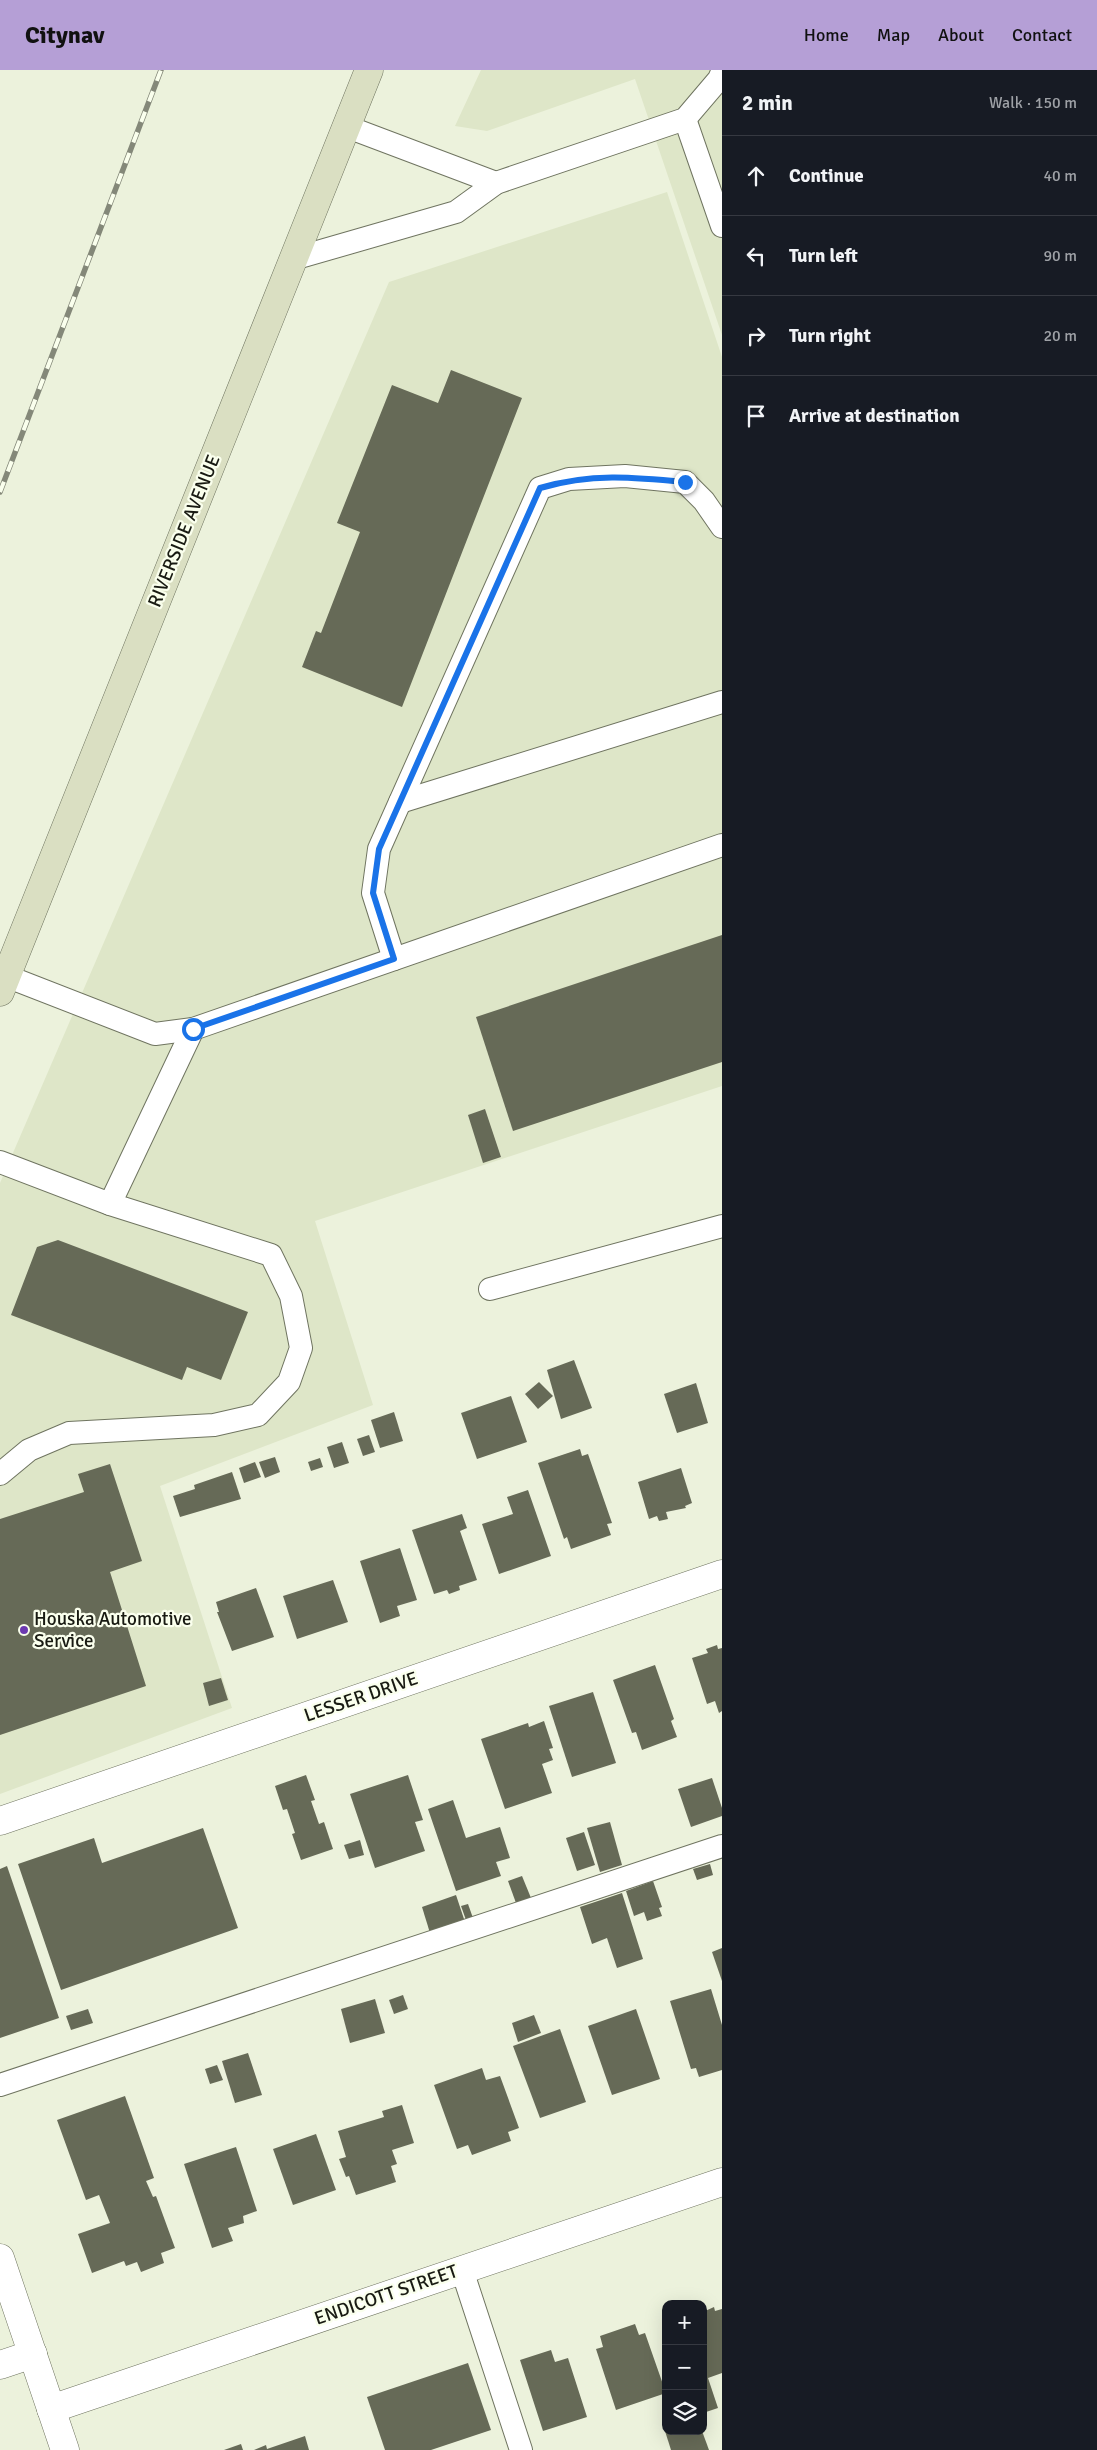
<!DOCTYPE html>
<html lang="en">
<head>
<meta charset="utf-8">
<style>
  body { margin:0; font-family:Signika,sans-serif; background:#20242c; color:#f1f3f6 }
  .controls { position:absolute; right:15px; bottom:15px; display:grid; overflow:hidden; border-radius:10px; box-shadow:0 5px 20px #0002 }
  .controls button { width:45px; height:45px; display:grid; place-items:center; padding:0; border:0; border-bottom:1px solid #363941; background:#171b24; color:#f1f3f6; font:25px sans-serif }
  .stop { position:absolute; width:15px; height:15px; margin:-11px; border:4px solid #1a73e8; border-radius:50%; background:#fff }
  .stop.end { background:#1a73e8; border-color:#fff; box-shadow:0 1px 5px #0008 }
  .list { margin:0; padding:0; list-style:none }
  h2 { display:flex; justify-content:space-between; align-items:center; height:65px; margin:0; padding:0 20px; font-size:21px }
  h2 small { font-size:16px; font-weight:400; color:#9ea1a6 }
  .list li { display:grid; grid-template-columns:32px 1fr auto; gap:15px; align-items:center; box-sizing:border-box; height:80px; padding:0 20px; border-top:1px solid #363941 }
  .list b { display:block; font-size:19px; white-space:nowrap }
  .list em { font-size:16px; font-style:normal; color:#9ea1a6 }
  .icon { flex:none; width:28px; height:28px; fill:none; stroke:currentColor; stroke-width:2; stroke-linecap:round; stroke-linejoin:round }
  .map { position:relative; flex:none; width:722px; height:2380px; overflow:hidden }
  header { display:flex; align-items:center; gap:30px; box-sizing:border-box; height:70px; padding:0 25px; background:#b59fd6; color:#111 }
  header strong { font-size:24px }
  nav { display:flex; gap:28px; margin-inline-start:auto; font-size:18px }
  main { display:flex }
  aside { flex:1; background:#171b24 }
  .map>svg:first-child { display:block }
</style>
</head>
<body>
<header>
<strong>Citynav</strong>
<nav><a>Home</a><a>Map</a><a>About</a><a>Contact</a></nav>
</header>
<main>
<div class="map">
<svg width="722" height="2380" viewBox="0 0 722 2380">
  <rect width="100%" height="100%" fill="#ecf2dc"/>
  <g fill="#dee6c8">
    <polygon points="481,0 722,0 722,265 635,9 487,61 455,56"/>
    <polygon points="667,122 722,287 722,1016 315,1151 373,1335 160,1416 232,1638 0,1724 0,1113 389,212"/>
  </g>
  <g fill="#666a57">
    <polygon points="451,300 522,328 402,637 302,597 316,561 321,563 360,462 337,453 392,315 438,333"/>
    <polygon points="722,865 722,992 513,1061 476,947"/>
    <polygon points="485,1039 501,1087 483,1093 468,1045"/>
    <polygon points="58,1170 248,1242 221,1310 187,1297 182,1310 11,1245 37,1177"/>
    <polygon points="574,1290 592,1338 561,1349 547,1300"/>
    <polygon points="539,1312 553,1326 538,1339 525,1324"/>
    <polygon points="696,1313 708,1353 677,1363 664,1324"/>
    <polygon points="511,1326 527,1372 477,1389 461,1343"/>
    <polygon points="394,1342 403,1371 380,1378 371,1350"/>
    <polygon points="369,1365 375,1382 363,1386 357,1369"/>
    <polygon points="342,1372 349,1393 334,1398 327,1377"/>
    <polygon points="580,1379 582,1386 588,1384 612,1453 607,1454 611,1465 571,1479 567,1467 564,1469 538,1393"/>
    <polygon points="275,1387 280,1402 265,1408 259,1392"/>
    <polygon points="320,1388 323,1397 311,1401 308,1392"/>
    <polygon points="255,1392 261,1407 244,1413 239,1398"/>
    <polygon points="110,1394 142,1491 110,1502 146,1616 0,1665 0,1449 84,1422 78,1404"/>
    <polygon points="681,1398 692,1433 685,1436 686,1438 666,1442 668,1449 659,1451 657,1446 649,1449 638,1412"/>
    <polygon points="232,1402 241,1429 180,1447 173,1426 195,1419 194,1415"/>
    <polygon points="528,1420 551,1486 499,1504 482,1454 513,1444 507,1427"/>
    <polygon points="462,1444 467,1458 460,1461 477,1510 459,1516 460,1520 449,1524 447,1520 434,1524 412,1460"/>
    <polygon points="400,1478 417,1530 397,1536 400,1546 380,1553 360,1491"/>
    <polygon points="333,1510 348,1552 297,1569 283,1526"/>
    <polygon points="256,1518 274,1567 232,1581 217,1542 219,1542 216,1532"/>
    <polygon points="717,1575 718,1579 722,1578 722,1641 719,1643 715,1631 707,1634 692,1588 708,1583 706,1579"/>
    <polygon points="655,1595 674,1649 671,1651 677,1667 642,1680 636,1662 632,1663 613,1610"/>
    <polygon points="221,1608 228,1630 209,1636 203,1613"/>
    <polygon points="593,1622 616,1693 572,1707 549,1636"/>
    <polygon points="544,1651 553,1678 549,1679 553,1690 542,1694 552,1723 505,1739 481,1669 528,1653 529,1657"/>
    <polygon points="306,1705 315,1730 311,1731 319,1754 324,1752 333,1779 301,1790 292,1764 295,1763 287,1739 283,1740 275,1716"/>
    <polygon points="408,1705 423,1750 415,1752 425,1781 375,1798 350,1724"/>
    <polygon points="712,1708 722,1738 722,1746 691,1757 678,1719"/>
    <polygon points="453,1730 466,1768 500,1757 510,1788 496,1792 501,1806 456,1821 428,1739"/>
    <polygon points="610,1752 622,1795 600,1802 587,1758"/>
    <polygon points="203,1758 238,1858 61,1920 18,1794 94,1768 102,1793"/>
    <polygon points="584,1762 595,1795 577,1801 566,1768"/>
    <polygon points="360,1770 364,1785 349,1789 344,1775"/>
    <polygon points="710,1794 713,1805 697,1810 693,1799"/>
    <polygon points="7,1796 59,1948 0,1968 0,1799"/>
    <polygon points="522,1806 531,1828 516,1833 508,1811"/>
    <polygon points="653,1811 662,1837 659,1838 662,1846 647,1851 644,1842 634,1846 626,1821"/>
    <polygon points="622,1823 643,1889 617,1898 607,1868 592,1874 580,1837"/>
    <polygon points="456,1825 465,1852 430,1863 422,1837"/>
    <polygon points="468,1834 473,1848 466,1850 461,1836"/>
    <polygon points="722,1878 722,1911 712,1882"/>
    <polygon points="711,1919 722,1955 722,2000 699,2007 696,1998 691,1999 670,1931"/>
    <polygon points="403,1925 408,1939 394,1944 389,1930"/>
    <polygon points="375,1929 385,1963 350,1973 341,1939"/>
    <polygon points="88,1939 93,1953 71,1960 66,1946"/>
    <polygon points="636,1939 660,2009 612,2025 588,1956"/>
    <polygon points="534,1945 541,1963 518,1972 512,1953"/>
    <polygon points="560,1959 586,2032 540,2048 513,1976"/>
    <polygon points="248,1983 262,2025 235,2033 222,1991"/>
    <polygon points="217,1995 223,2010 210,2014 205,1999"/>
    <polygon points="482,1998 486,2010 500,2006 519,2058 508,2062 511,2071 472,2085 468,2075 457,2079 434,2015"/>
    <polygon points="125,2026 154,2108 146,2111 153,2127 156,2126 175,2178 161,2183 164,2193 141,2202 137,2192 126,2196 124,2191 92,2203 78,2164 110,2153 99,2125 86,2130 57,2050"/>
    <polygon points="402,2035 414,2073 392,2080 397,2094 391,2096 396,2112 356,2125 349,2106 346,2107 339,2089 346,2087 338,2061 384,2047 382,2041"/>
    <polygon points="316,2064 336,2120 293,2135 273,2079"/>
    <polygon points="236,2077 257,2141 243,2146 244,2153 228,2158 233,2171 212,2178 184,2094"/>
    <polygon points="714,2237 715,2241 722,2239 722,2303 708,2308 718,2338 703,2343 703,2242"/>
    <polygon points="635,2254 639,2265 645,2263 666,2323 616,2340 596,2279 603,2277 600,2266"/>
    <polygon points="551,2280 555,2292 568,2288 587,2347 543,2361 520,2290"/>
    <polygon points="468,2293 491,2360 431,2380 385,2380 367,2327"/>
    <polygon points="665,2361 702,2361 709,2380 671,2380"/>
    <polygon points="305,2366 309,2380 254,2380 266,2375 267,2379"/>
    <polygon points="241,2374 243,2380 224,2380"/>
  </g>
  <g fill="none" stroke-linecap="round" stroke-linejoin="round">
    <g stroke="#6f7460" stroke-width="24">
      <g id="service">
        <polyline points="685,49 722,156"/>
        <polyline points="345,56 496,113"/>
        <polyline points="293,189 456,142 496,113 685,49 719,9 722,2"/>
        <polyline points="400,732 722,632"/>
        <polyline points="394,889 373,823 379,779 540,418 569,409 625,406 685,412 704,431 722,457"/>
        <polyline points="6,906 155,964 193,959 722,775"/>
        <polyline points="0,1092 110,1134 193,959"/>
        <polyline points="490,1219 722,1156"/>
        <polyline points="0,1404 29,1380 69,1363 214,1355 258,1345 289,1312 301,1278 291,1226 271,1185 110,1134"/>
        <polyline points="0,2015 722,1776"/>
        <polyline points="462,2200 521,2380"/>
      </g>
    </g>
    <g stroke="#6f7460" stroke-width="29">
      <g id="minor">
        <polyline points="0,1751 722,1504"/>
        <polyline points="0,2188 65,2380"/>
        <polyline points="0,2295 33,2284"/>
        <polyline points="51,2339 722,2112"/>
      </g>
    </g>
    <g stroke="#6f7460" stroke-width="29">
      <polyline id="secondary" points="0,922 369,0"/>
    </g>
    <use href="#service" stroke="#fff" stroke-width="22"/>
    <use href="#minor" stroke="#fff" stroke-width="28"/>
    <use href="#secondary" stroke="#dadfc2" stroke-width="28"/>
    <g stroke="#848879" stroke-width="5.5">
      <polyline id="rail" points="0,422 161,0"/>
    </g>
    <use href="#rail" stroke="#faffed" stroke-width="4" stroke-dasharray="11" stroke-linecap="butt"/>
  </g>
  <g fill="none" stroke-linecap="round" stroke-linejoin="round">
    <path stroke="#1a73e8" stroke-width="6" d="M193 959 394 889 373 823 379 779 540 418C591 403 633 407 685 412"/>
  </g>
  <circle fill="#6c39b0" stroke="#faffed" stroke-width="2" cx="24" cy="1560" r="5"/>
  <g text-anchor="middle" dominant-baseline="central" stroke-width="4.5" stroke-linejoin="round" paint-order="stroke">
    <g font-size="19" fill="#181a12" stroke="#faffed">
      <text transform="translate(184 461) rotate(-68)">RIVERSIDE AVENUE</text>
      <text transform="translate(361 1627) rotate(-19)">LESSER DRIVE</text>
      <text transform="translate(386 2225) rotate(-19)">ENDICOTT STREET</text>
    </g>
    <g font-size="19" fill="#181a12" stroke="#faffed" text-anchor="start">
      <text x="34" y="1549">Houska Automotive<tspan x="34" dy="22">Service</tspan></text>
    </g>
  </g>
</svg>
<div class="controls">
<button>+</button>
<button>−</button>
<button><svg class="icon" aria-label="layers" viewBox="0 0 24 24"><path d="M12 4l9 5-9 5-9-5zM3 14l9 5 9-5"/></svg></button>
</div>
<div class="stop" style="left:193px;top:959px"></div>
<div class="stop end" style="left:685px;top:412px"></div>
</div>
<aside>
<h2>2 min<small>Walk · 150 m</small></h2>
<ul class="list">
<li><svg class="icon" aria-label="ahead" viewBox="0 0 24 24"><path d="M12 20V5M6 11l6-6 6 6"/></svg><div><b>Continue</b></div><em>40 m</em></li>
<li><svg class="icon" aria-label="left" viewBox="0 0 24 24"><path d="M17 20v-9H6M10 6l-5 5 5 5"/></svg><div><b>Turn left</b></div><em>90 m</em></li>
<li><svg class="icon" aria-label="right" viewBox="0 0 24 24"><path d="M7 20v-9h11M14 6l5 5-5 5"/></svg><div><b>Turn right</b></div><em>20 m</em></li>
<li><svg class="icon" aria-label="arrive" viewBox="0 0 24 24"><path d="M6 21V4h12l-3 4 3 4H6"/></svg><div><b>Arrive at destination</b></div></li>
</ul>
</aside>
</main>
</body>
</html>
